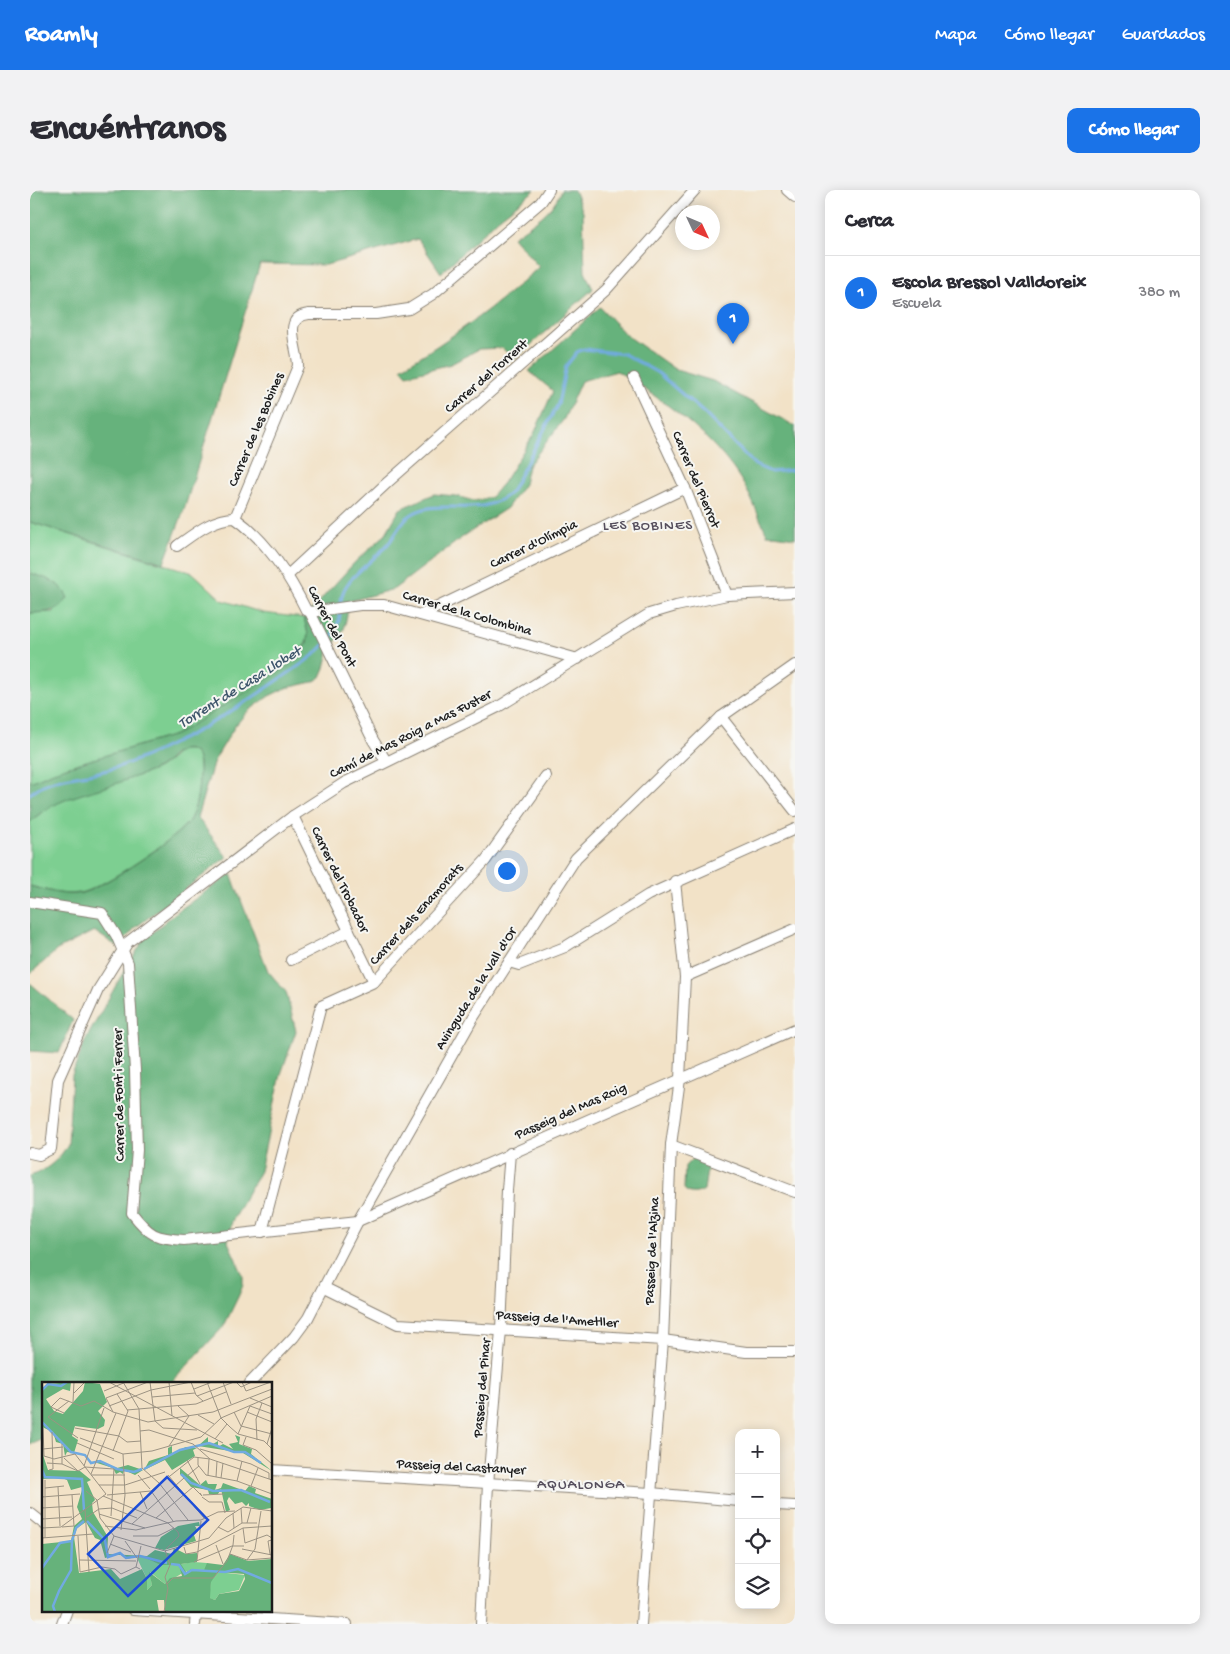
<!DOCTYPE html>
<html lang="es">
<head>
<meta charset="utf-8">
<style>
  body { margin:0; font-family:"Gochi Hand",sans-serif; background:#f2f2f3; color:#2b2b33 }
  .controls { position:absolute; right:15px; bottom:15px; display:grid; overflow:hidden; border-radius:10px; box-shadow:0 2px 12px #0003 }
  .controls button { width:45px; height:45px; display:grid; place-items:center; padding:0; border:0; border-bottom:1px solid #e1e1e2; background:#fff; color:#2b2b33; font:25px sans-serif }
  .compass { position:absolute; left:645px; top:15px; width:45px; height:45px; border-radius:50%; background:#fff; box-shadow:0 2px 12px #0003; rotate:134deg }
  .you { position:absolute; left:476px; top:680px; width:18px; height:18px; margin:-12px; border:4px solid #fff; border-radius:50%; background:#1a73e8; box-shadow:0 0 0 8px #1a73e833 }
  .badge { display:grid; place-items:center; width:32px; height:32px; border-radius:50%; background:#1a73e8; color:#fff; font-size:16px; font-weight:700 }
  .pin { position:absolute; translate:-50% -41px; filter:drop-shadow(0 1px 2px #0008) }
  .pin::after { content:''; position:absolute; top:26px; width:18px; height:15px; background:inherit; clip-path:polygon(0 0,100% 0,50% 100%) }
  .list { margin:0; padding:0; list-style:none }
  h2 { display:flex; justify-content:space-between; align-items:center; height:65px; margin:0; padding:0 20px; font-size:21px }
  h2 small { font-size:16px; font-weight:400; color:#7c7c81 }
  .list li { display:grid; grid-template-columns:32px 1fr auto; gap:15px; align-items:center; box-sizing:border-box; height:75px; padding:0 20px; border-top:1px solid #e1e1e2 }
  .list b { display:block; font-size:19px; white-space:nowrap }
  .list p { margin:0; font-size:16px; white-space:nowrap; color:#7c7c81 }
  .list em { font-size:16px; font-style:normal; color:#7c7c81 }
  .icon { flex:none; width:28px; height:28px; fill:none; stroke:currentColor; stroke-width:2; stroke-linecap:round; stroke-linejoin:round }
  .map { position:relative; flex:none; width:765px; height:1434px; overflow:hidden; border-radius:10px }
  header { display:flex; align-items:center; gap:30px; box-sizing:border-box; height:70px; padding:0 25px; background:#1a73e8; color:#fff }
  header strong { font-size:24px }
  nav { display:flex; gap:28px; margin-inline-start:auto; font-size:18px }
  .intro { display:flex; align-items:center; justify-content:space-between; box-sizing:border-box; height:120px; padding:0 30px }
  h1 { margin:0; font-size:35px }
  .button { padding:12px 22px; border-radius:10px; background:#1a73e8; color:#fff; font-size:18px; font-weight:700 }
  main { display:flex; gap:30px; padding:0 30px }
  aside { flex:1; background:#fff; border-radius:10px; box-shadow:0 2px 12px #0003 }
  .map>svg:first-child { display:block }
</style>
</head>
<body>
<header>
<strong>Roamly</strong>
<nav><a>Mapa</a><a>Cómo llegar</a><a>Guardados</a></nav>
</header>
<div class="intro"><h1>Encuéntranos</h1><a class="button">Cómo llegar</a></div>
<main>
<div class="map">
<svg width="765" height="1434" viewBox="0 0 765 1434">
  <rect width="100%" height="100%" fill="#f6f6f2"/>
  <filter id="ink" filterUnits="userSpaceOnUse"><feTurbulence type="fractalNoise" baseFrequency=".02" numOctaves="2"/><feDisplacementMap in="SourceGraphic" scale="10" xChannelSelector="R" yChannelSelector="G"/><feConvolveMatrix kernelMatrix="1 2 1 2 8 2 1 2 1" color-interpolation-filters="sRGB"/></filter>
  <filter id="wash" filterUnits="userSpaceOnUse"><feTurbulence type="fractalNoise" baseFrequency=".0096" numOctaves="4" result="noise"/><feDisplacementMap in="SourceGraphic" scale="20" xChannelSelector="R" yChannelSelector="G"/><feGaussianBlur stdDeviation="1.12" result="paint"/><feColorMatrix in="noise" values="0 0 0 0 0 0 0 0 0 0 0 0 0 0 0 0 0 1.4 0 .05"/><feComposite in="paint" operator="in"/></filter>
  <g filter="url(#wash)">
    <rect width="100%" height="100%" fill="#f2e2c7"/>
    <g fill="#7dcf91" stroke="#4c7656">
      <polygon points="0,332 163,383 192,410 233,423 274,428 278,444 276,453 257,477 145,545 33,578 0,592 0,423 24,422 27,394 0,383"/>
      <path d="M151 560H160L167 565C172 585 169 611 160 629 151 646 68 701 49 703 33 706 16 700 0 696V632C34 600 85 596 127 579 135 575 143 566 151 560Z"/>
    </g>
    <g fill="#66b27b" stroke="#41674c">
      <polygon points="0,0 505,0 468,29 411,83 388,49 296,75 230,74 154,320 134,373 0,332"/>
      <path d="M531 0H544L553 22 555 82 563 99 485 169 472 158 449 159 421 174 377 185 371 178C423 148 464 117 509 77L483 47C502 33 523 23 531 0Z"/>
      <path d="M570 117 595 144 646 180 683 191 765 236V348L737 344C729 328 723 310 714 295 685 246 634 211 587 181L551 191 534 229 498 276 494 294 477 318 434 346 364 399 320 411 314 439 299 461 295 478 291 487 283 492 256 498 239 506 217 522 205 536 184 571 167 627 197 667 105 738 88 757 64 741 27 760 0 784V696C16 700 36 707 52 703 72 698 148 648 159 631 167 619 169 598 169 583 170 575 169 563 160 560 147 556 138 573 128 578 119 583 107 586 96 590 63 603 27 606 0 632V592L33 578 145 545 257 477 277 453 278 444 274 428 325 372 355 345 370 319 404 304 426 306 444 311 461 307 473 293 504 244 523 201 499 181Z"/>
      <path d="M0 383C16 388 31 392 38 408 27 423 17 422 0 423Z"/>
      <path d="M201 684 238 781 256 802 266 841 251 884 230 981 202 1031 198 1052 213 1085V1095L209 1105 194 1136 141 1193H14V1249L0 1255V986C15 982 31 968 38 954L42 885 56 849 90 788 113 751 145 723Z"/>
      <polygon points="0,793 43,830 29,863 0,861"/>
      <path d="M664 967 678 974 674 1000C668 1004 659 1005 654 999L655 976Z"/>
    </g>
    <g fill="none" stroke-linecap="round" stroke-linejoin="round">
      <path stroke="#71aae1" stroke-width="3" d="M0 604C20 585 53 587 78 580 98 574 120 565 138 556 185 534 233 501 276 471 289 462 305 446 309 430 311 421 309 410 314 400 321 384 346 369 358 354 365 346 369 334 378 327 407 304 449 332 481 302L528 214 536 176 547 162 554 159 594 164 628 183 674 223 725 275 741 282 765 280"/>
    </g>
  </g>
  <g filter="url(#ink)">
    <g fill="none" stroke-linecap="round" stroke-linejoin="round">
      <g stroke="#877f72" stroke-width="12">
        <g id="minor">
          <polyline points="757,0 765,7"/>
          <polyline points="604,188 655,298 697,405"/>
          <path d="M205 328 268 176C268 157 251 127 279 124H346L379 119 403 104 511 12 519 0"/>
          <path d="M205 328C236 350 259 385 276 420L280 422 343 550 356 571"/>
          <path d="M147 356C164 344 183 328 205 328"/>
          <polyline points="258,385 358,292 576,100 665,0"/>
          <polyline points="280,422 330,415 354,415 548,469"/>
          <polyline points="391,425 655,298"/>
          <polyline points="691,527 765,621"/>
          <polyline points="263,626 344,792"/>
          <path d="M0 712 72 723 86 745 98 773 105 880 107 960 102 1023C120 1046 125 1048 154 1050L328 1031 765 839"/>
          <polyline points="261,770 319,741"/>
          <polyline points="479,772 489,775 535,757 618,705 765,639"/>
          <polyline points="655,787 765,739"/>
          <polyline points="641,955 765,1002"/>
          <polyline points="0,963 9,965 21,959 28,890 68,800 98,752 263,626 314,593 468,517 619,424 646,416 697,405 765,402"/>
          <polyline points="232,1042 291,816 344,792 456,670 516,586"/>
          <polyline points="295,1098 368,1134 633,1150 716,1162 765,1162"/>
          <polyline points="220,1193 264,1147 278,1128 328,1031 443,828 546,668 691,527 765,475"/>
          <polyline points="241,1280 621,1303 709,1311"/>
          <polyline points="746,1315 765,1316"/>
          <polyline points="0,1323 14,1334"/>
          <polyline points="103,1420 317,1434"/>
          <polyline points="32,1434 37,1420"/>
          <polyline points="165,1434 166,1424"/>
          <polyline points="451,1434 458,1294 471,1140 477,1000 480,963"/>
          <polyline points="611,1434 633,1150 641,955 650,889 655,787 645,691"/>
        </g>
      </g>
      <use href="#minor" stroke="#fff" stroke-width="10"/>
    </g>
  </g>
  <g text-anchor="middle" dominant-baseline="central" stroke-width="4" stroke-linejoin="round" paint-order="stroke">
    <g font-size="14" fill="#1c1c1c" stroke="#f6f6f2">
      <text transform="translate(457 187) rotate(-41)">Carrer del Torrent</text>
      <text transform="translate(227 240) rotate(-67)">Carrer de les Bobines</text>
      <text transform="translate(665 290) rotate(67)">Carrer del Pierrot</text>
      <text transform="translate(504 355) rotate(-26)">Carrer d'Olímpia</text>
      <text transform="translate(437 424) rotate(16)">Carrer de la Colombina</text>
      <text transform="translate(301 437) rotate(62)">Carrer del Pont</text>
      <text transform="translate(381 545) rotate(-27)">Camí de Mas Roig a Mas Fuster</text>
      <text transform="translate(309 690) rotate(64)">Carrer del Trobador</text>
      <text transform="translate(387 725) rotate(-48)">Carrer dels Enamorats</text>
      <text transform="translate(447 799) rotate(-58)">Avinguda de la Vall d'Or</text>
      <text transform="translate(90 905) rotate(-91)">Carrer de Font i Ferrer</text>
      <text transform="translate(541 922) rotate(-24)">Passeig del Mas Roig</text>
      <text transform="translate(623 1061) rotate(-87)">Passeig de l'Alzina</text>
      <text transform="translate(527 1130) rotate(4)">Passeig de l'Ametller</text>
      <text transform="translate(453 1198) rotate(-85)">Passeig del Pinar</text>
      <text transform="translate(431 1278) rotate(3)">Passeig del Castanyer</text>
    </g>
    <g font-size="15" letter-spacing="1" fill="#564f5d" stroke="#f6f6f2">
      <text x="618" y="336">LES BOBINES</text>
      <text x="551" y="1295">AQUALONGA</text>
    </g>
    <g font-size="15" font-style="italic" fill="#3e556b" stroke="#f6f6f2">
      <text transform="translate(210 498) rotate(-32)">Torrent de Casa Llobet</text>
    </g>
  </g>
  <g transform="translate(12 1192)">
    <rect width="230" height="230" fill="#f2e2c7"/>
    <path d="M99 174 121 183H137L140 187 139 182 152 180 165 181V185L162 188 153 187 142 190 123 202 108 190 110 203 105 208V197L95 176ZM176 190 203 193 197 208 177 212 173 218 167 216 169 199Z" fill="#7dcf91"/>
    <path d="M29 0 28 9 21 7 4 17 12 29 21 32 41 9 43 0 58 2 65 20 56 29 63 38 62 44 56 47 33 44 30 54 36 58 32 71 25 70 23 74 21 62 14 60 11 50 0 45V7L6 2ZM193 53 198 55 197 62 210 67 209 72 230 89 201 71 156 64 166 55V60L171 62 176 59V65L181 62 191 67 187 62 196 60ZM130 64V71L144 65 155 66 151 68 153 74 130 88 123 78 102 88 107 79 126 73V66ZM0 70 6 88 38 89 49 98 45 100 53 118 50 121 51 130 66 155 65 172 105 174 113 168 130 172 132 166 144 172 155 171V180L139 182 144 190 150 187 162 188 165 181 181 183 188 172 206 179 230 177V230H123L122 218H115L117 230H0V162L29 159 32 144 40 137 35 125 40 108V105L29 108 25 98 20 96 0 97ZM44 140 53 156 58 158 63 176 78 172 84 177 99 174 119 183H137L140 194 128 196 123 202 107 190 110 203 105 208V197L100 187 78 197 69 187 37 191 32 155 35 146ZM176 190 202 192 203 197 197 209 177 212 173 218 168 216 169 200ZM55 78 75 86 86 83 101 88 93 93 82 88 81 92 78 90 74 92 71 86 55 81ZM138 86 158 103 164 98 166 102H175L173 108 179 106 181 101 203 109 207 104 214 107 213 111 230 117 229 126 218 128 207 124V121L204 124 200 120 193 122 187 115 185 119 188 128 184 130 179 107 176 112H167L166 108 149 105 138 92ZM157 140 158 144H153L156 149 152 153 154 159 122 168 113 166 119 155 136 144Z" fill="#66b27b" fill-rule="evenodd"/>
    <path fill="none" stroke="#71aae1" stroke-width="2.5" d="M0 8 6 2 19 4 25 0M0 40 29 70 43 73 49 81 58 79 75 87 92 90 100 87M102 87 138 68 167 61 192 70H203L219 81M0 88 3 95 40 97 42 128M139 92 149 101 171 109 199 108 228 120M45 139 63 158 66 175 78 171 84 176 98 174 125 181M129 182 137 183 143 192 150 188 183 190 196 187 230 201M0 186 18 161 30 159 34 146 42 139M13 230 11 224 17 209 29 188 30 158"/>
    <path fill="none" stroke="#9c9383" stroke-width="1" d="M67 0 181 61M81 0 97 27 100 86 117 101 146 138M108 0 113 39 121 46 155 48M127 0 130 34M149 0 154 13 161 19M165 0 179 36 188 45 196 52 222 59 230 67M181 0 189 22M194 0 199 5 210 0M200 0 204 9 229 0 230 4M152 7 170 0M62 9 84 0M32 11 43 0M155 14 192 0M110 15 153 11M208 16 230 25M31 20 32 0M67 24 109 8 149 0M208 24 230 32M85 28 154 22 184 10M71 30 64 16 106 0M192 30 199 44 230 52M205 30 230 40M22 31 9 25 18 16 39 24 52 19 71 30 106 40 171 30 230 7M156 33 172 42M6 35 36 56M6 35 27 19M1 46 2 74 12 77 33 72M33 46 77 54 85 60 99 59M98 49 107 48 151 62 168 77M196 52 208 24M204 55 201 63 214 68 230 82M38 56 81 72 110 69 159 55 179 36 230 14M173 57 185 42M215 58 214 37 220 21M35 61 72 77M225 62 230 46M127 64 147 34 136 24M1 67 21 65M158 67 209 82 227 91V97M71 69 86 29 75 12M33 72 64 112M156 75V83L164 93 195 99 230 112M22 76 36 89M145 78 158 102M5 81 20 82 36 89 43 85M20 82V62M42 84 62 26M43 85 72 87 69 134M7 88 11 87 10 50M49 92 74 31M49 93H83M96 93 108 107M126 93 162 136M166 93 167 77M145 94 157 84M174 95 175 79M179 96 181 81M3 98V156M195 99 200 79M57 103H83L123 90M209 104 216 86M16 105 18 144M3 106 22 104M44 109 55 118 58 136 72 154 123 169 167 156 184 136 201 125 230 129M109 109 131 139M98 110 105 127M65 113 109 109 152 75 168 77 230 98M161 113 182 112M61 114 126 141 136 150 137 154 124 167M0 115 38 112M160 115 167 120H180L183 131M0 126 31 124M199 126 200 141M43 127 47 190M191 131 192 146M57 132 103 146M45 135 57 127 70 126 95 136M114 136 151 105 160 114 158 111M0 137 30 135M205 141 209 126M90 142 142 96M63 144 94 148 134 139 159 138 176 130 193 129M20 145 32 144 30 113M176 145 186 150 200 141H215M0 146 19 145 64 112M201 146 203 161M79 148 83 113 81 72M36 154 38 190 60 185 73 187 79 192 94 185 98 187M91 154H116L132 146M0 156 51 152M83 159 95 176M203 161 225 153 230 156M68 162 89 170M174 163 181 182M142 165 144 172 155 170 201 146 230 144M200 167 230 173M65 171 72 154M188 172 205 178M228 172 226 159 230 158M37 178 94 179M205 178 213 167 219 129M205 178 230 176M155 179 159 139M152 180 190 164H202M94 185 99 164M125 202 131 196H171L185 179 191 163 192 153M122 230 126 206 123 195 128 183 123 168"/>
    <path fill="#1d4ed8" fill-opacity="0.15" stroke="#1d4ed8" stroke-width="2.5" d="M125 95 166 138 86 214 46 172Z"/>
    <rect width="230" height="230" fill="none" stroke="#1c1c1c" stroke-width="2.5"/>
  </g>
</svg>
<div class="controls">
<button>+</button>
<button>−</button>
<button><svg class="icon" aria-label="locate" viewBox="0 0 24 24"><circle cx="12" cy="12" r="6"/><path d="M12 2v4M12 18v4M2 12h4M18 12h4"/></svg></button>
<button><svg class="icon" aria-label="layers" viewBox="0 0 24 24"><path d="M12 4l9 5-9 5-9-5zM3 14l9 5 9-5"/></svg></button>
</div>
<svg class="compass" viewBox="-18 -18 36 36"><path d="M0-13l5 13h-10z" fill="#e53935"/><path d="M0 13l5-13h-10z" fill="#7c7c81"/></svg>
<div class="you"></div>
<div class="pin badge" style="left:703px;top:154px">1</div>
</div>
<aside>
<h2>Cerca<small></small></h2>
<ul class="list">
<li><span class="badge">1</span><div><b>Escola Bressol Valldoreix</b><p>Escuela</p></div><em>380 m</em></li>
</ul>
</aside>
</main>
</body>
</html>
